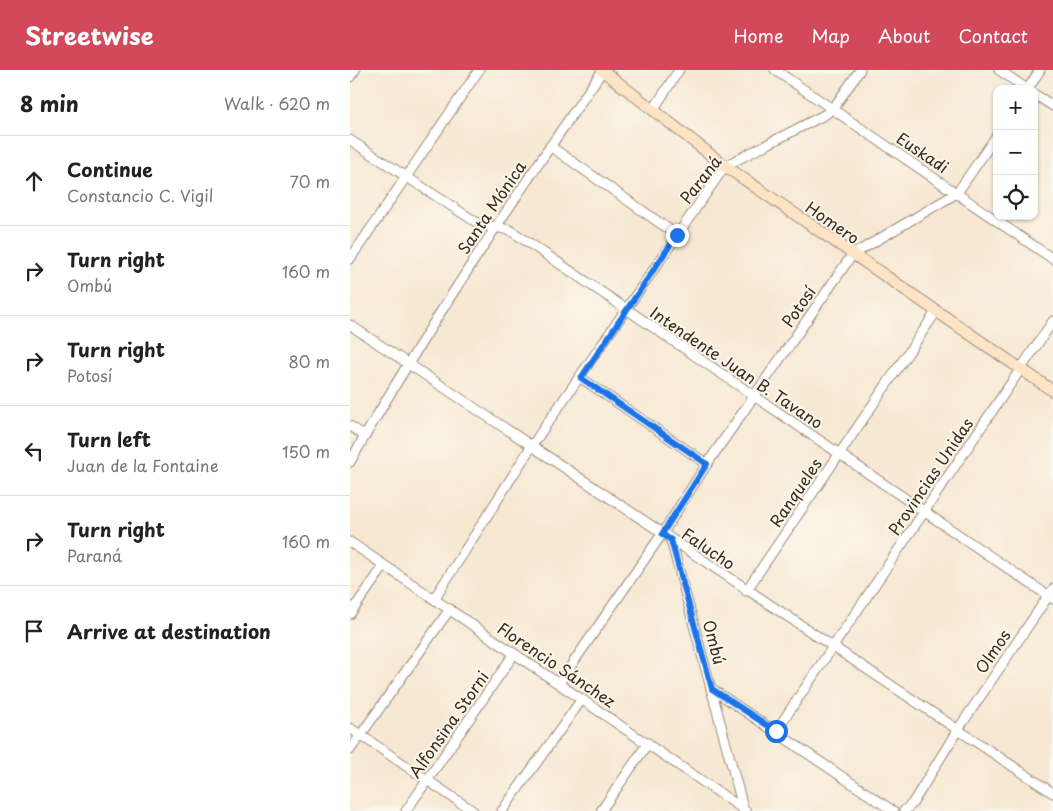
<!DOCTYPE html>
<html lang="en">
<head>
<meta charset="utf-8">
<style>
  body { margin:0; font-family:"Playpen Sans",sans-serif; background:#f2f2f2; color:#222 }
  .controls { position:absolute; right:15px; top:15px; display:grid; overflow:hidden; border-radius:10px; box-shadow:0 1px 4px #0004 }
  .controls button { width:45px; height:45px; display:grid; place-items:center; padding:0; border:0; border-bottom:1px solid #e0e0e0; background:#fff; color:#222; font:25px sans-serif }
  .stop { position:absolute; width:15px; height:15px; margin:-11px; border:4px solid #1a73e8; border-radius:50%; background:#fff }
  .stop.end { background:#1a73e8; border-color:#fff; box-shadow:0 1px 5px #0008 }
  .list { margin:0; padding:0; list-style:none }
  h2 { display:flex; justify-content:space-between; align-items:center; height:65px; margin:0; padding:0 20px; font-size:21px }
  h2 small { font-size:16px; font-weight:400; color:#767676 }
  .list li { display:grid; grid-template-columns:32px 1fr auto; gap:15px; align-items:center; box-sizing:border-box; height:90px; padding:0 20px; border-top:1px solid #e0e0e0 }
  .list b { display:block; font-size:19px; white-space:nowrap }
  .list p { margin:0; font-size:16px; white-space:nowrap; color:#767676 }
  .list em { font-size:16px; font-style:normal; color:#767676 }
  .icon { flex:none; width:28px; height:28px; fill:none; stroke:currentColor; stroke-width:2; stroke-linecap:round; stroke-linejoin:round }
  .map { position:relative; flex:none; width:703px; height:741px; overflow:hidden }
  header { display:flex; align-items:center; gap:30px; box-sizing:border-box; height:70px; padding:0 25px; background:#d1495b; color:#fff }
  header strong { font-size:24px }
  nav { display:flex; gap:28px; margin-inline-start:auto; font-size:18px }
  main { display:flex }
  aside { flex:1; background:#fff }
  .map>svg:first-child { display:block }
</style>
</head>
<body>
<header>
<strong>Streetwise</strong>
<nav><a>Home</a><a>Map</a><a>About</a><a>Contact</a></nav>
</header>
<main>
<aside>
<h2>8 min<small>Walk · 620 m</small></h2>
<ul class="list">
<li><svg class="icon" aria-label="ahead" viewBox="0 0 24 24"><path d="M12 20V5M6 11l6-6 6 6"/></svg><div><b>Continue</b><p>Constancio C. Vigil</p></div><em>70 m</em></li>
<li><svg class="icon" aria-label="right" viewBox="0 0 24 24"><path d="M7 20v-9h11M14 6l5 5-5 5"/></svg><div><b>Turn right</b><p>Ombú</p></div><em>160 m</em></li>
<li><svg class="icon" aria-label="right" viewBox="0 0 24 24"><path d="M7 20v-9h11M14 6l5 5-5 5"/></svg><div><b>Turn right</b><p>Potosí</p></div><em>80 m</em></li>
<li><svg class="icon" aria-label="left" viewBox="0 0 24 24"><path d="M17 20v-9H6M10 6l-5 5 5 5"/></svg><div><b>Turn left</b><p>Juan de la Fontaine</p></div><em>150 m</em></li>
<li><svg class="icon" aria-label="right" viewBox="0 0 24 24"><path d="M7 20v-9h11M14 6l5 5-5 5"/></svg><div><b>Turn right</b><p>Paraná</p></div><em>160 m</em></li>
<li><svg class="icon" aria-label="arrive" viewBox="0 0 24 24"><path d="M6 21V4h12l-3 4 3 4H6"/></svg><div><b>Arrive at destination</b></div></li>
</ul>
</aside>
<div class="map">
<svg width="703" height="741" viewBox="0 0 703 741">
  <rect width="100%" height="100%" fill="#fbf7ec"/>
  <filter id="ink" filterUnits="userSpaceOnUse"><feTurbulence type="fractalNoise" baseFrequency=".02" numOctaves="2"/><feDisplacementMap in="SourceGraphic" scale="10" xChannelSelector="R" yChannelSelector="G"/><feConvolveMatrix kernelMatrix="1 2 1 2 8 2 1 2 1" color-interpolation-filters="sRGB"/></filter>
  <filter id="wash" filterUnits="userSpaceOnUse"><feTurbulence type="fractalNoise" baseFrequency=".0096" numOctaves="4" result="noise"/><feDisplacementMap in="SourceGraphic" scale="20" xChannelSelector="R" yChannelSelector="G"/><feGaussianBlur stdDeviation="1.12" result="paint"/><feColorMatrix in="noise" values="0 0 0 0 0 0 0 0 0 0 0 0 0 0 0 0 0 1.4 0 .05"/><feComposite in="paint" operator="in"/></filter>
  <g filter="url(#wash)">
    <rect width="100%" height="100%" fill="#f7e8d3"/>
  </g>
  <g filter="url(#ink)">
    <g fill="none" stroke-linecap="round" stroke-linejoin="round">
      <g stroke="#998978" stroke-width="11">
        <g id="minor">
          <polyline points="425,0 703,189"/>
          <polyline points="649,0 677,19"/>
          <polyline points="0,7 5,0"/>
          <polyline points="678,19 690,0"/>
          <polyline points="684,24 703,36"/>
          <polyline points="303,40 329,0"/>
          <polyline points="0,70 129,154 160,160 703,529"/>
          <polyline points="200,76 327,165"/>
          <polyline points="0,189 129,0"/>
          <polyline points="0,255 703,723"/>
          <polyline points="231,308 357,394"/>
          <polyline points="0,356 15,366"/>
          <path d="M0 392C77 257 164 128 253 0"/>
          <polyline points="321,470 394,741"/>
          <polyline points="0,472 396,741"/>
          <polyline points="396,521 586,242"/>
          <polyline points="84,529 181,377 375,96 476,44 487,33 510,0"/>
          <polyline points="0,544 34,496"/>
          <polyline points="209,613 312,464 357,394 502,185 607,123 647,65"/>
          <polyline points="362,619 543,741"/>
          <polyline points="0,658 123,741"/>
          <polyline points="426,661 703,251"/>
          <polyline points="0,680 100,539"/>
          <polyline points="56,741 164,584"/>
          <polyline points="152,741 232,629"/>
          <polyline points="251,741 298,673"/>
          <polyline points="554,741 562,734 607,661 703,519"/>
        </g>
      </g>
      <g stroke="#998978" stroke-width="13">
        <polyline id="secondary" points="252,0 375,96 703,321"/>
      </g>
      <use href="#minor" stroke="#fff" stroke-width="9"/>
      <use href="#secondary" stroke="#fee4c6" stroke-width="11"/>
    </g>
  </g>
  <g fill="none" stroke-linecap="round" stroke-linejoin="round" filter="url(#ink)">
    <polyline stroke="#1a73e8" stroke-width="6" points="327,165 231,308 357,394 312,464 321,470 362,619 426,661"/>
  </g>
  <g text-anchor="middle" dominant-baseline="central" stroke-width="4" stroke-linejoin="round" paint-order="stroke">
    <g font-size="16" fill="#3b2a1e" stroke="#fbf7ec">
      <text transform="translate(573 82) rotate(34)">Euskadi</text>
      <text transform="translate(350 109) rotate(-52)">Paraná</text>
      <text transform="translate(141 137) rotate(-56)">Santa Mónica</text>
      <text transform="translate(483 152) rotate(35)">Homero</text>
      <text transform="translate(448 236) rotate(-55)">Potosí</text>
      <text transform="translate(387 297) rotate(34)">Intendente Juan B. Tavano</text>
      <text transform="translate(580 406) rotate(-56)">Provincias Unidas</text>
      <text transform="translate(445 422) rotate(-56)">Ranqueles</text>
      <text transform="translate(359 478) rotate(34)">Falucho</text>
      <text transform="translate(365 572) rotate(75)">Ombú</text>
      <text transform="translate(642 581) rotate(-56)">Olmos</text>
      <text transform="translate(207 594) rotate(34)">Florencio Sánchez</text>
      <text transform="translate(98 654) rotate(-55)">Alfonsina Storni</text>
    </g>
  </g>
</svg>
<div class="controls">
<button>+</button>
<button>−</button>
<button><svg class="icon" aria-label="locate" viewBox="0 0 24 24"><circle cx="12" cy="12" r="6"/><path d="M12 2v4M12 18v4M2 12h4M18 12h4"/></svg></button>
</div>
<div class="stop" style="left:426px;top:661px"></div>
<div class="stop end" style="left:327px;top:165px"></div>
</div>
</main>
</body>
</html>
